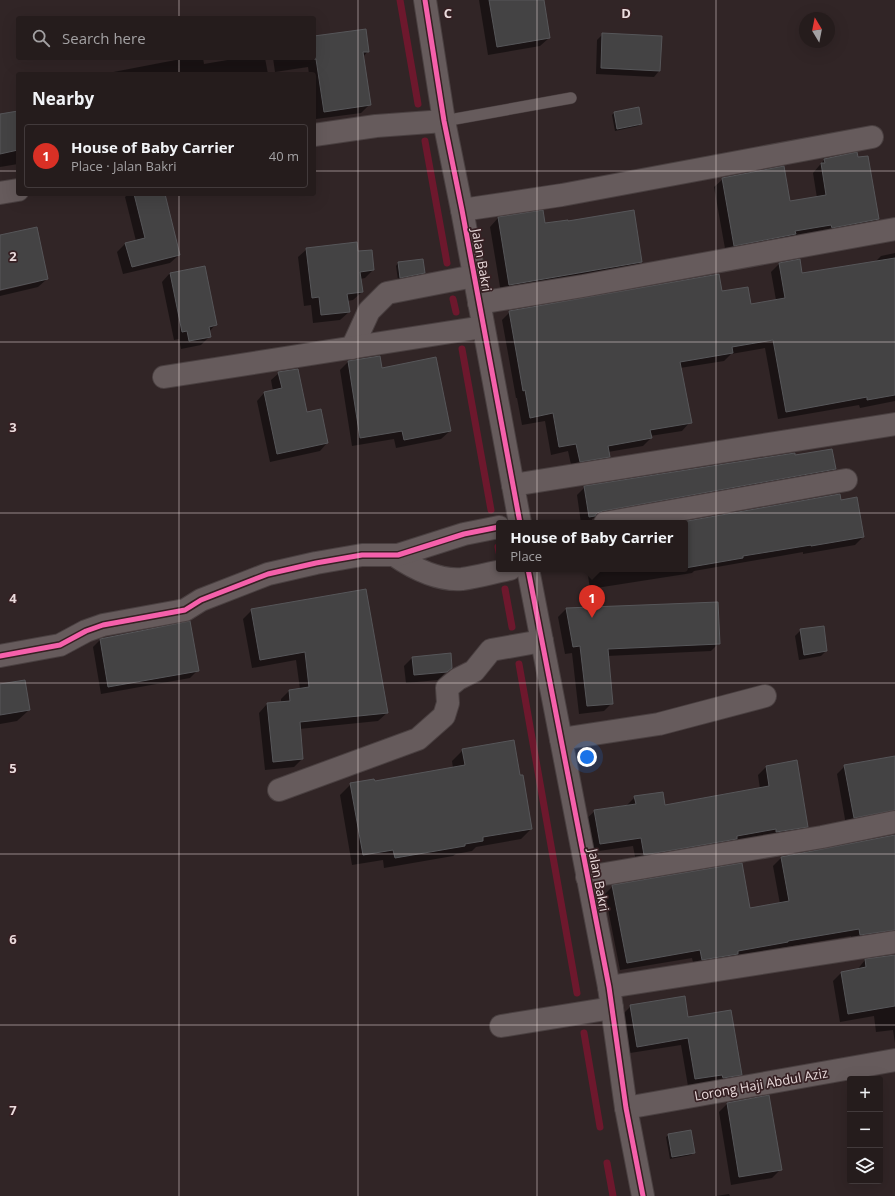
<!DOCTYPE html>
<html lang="en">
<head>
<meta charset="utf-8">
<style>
  body { margin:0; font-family:"Open Sans",sans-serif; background:#2d2525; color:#f1f3f6 }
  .controls { position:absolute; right:12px; bottom:12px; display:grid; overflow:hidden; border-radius:4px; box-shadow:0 4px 16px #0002 }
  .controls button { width:36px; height:36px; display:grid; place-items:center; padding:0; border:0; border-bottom:1px solid #423a3b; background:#251c1c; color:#f1f3f6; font:20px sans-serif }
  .compass { position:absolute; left:799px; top:12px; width:36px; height:36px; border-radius:50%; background:#251c1c; box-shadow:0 4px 16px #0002; rotate:350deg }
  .you { position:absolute; left:587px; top:757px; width:14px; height:14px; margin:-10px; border:3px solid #fff; border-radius:50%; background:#1a73e8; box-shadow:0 0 0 6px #1a73e833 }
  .badge { display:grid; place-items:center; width:26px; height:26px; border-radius:50%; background:#d93025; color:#fff; font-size:13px; font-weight:700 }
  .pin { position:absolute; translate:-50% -33px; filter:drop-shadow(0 1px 2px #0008) }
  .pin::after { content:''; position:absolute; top:21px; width:14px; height:12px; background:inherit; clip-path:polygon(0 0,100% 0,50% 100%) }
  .popup { position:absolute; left:496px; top:520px; width:192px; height:52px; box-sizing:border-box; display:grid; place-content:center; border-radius:4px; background:#251c1c; filter:drop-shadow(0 1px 3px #0005); font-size:13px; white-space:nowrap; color:#a3a1a3 }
  .popup b { font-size:15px; color:#f1f3f6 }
  .popup::after { content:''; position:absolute; left:50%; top:100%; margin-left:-8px; border:8px solid transparent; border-top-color:#251c1c }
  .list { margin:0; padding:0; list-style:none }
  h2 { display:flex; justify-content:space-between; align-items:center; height:52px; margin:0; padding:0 16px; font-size:17px }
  h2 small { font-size:13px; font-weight:400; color:#a3a1a3 }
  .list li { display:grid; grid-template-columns:26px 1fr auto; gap:12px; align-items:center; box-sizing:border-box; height:64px; margin:0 8px 8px; padding:0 8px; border:1px solid #423a3b; border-radius:4px }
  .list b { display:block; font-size:15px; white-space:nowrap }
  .list p { margin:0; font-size:13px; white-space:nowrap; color:#a3a1a3 }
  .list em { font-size:13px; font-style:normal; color:#a3a1a3 }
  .icon { flex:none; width:22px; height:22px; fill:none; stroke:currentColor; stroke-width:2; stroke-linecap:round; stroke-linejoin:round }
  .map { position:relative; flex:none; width:895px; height:1196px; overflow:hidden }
  .search { position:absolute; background:#251c1c; box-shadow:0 4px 16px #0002; left:16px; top:16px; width:300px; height:44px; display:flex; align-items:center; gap:10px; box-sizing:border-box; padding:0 14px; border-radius:4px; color:#a3a1a3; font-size:15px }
  .panel { position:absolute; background:#251c1c; box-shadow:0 4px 16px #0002; left:16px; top:72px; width:300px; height:124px; border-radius:4px }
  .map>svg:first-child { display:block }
</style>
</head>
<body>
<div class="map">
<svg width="895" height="1196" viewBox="0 0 895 1196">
  <rect width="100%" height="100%" fill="#312526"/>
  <g fill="#0007">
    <polygon points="479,0 543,0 549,38 540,46 488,55"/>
    <polygon points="603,34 661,37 659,71 654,77 596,74 597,40"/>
    <polygon points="314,37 368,51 363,57 370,104 361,113 316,119 314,108 314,74 309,74 308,67 275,72 273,58 314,58"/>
    <polygon points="186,58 203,58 204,64 239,58 265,58 268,74 103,74"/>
    <polygon points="638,108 641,124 638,126 615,131 612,115 614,113"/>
    <polygon points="18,112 18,164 0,167 0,115"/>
    <polygon points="824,160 878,219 869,227 726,254 714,187 723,179 789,202 817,198 813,173"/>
    <polygon points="128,194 164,194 179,255 170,263 123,274 117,252 125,244 136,241 125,197"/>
    <polygon points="543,212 545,224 641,262 633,271 501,293 490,227 498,218"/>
    <polygon points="0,236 47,279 38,287 0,296 0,291 38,282 38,280 0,288"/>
    <polygon points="307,249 357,252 373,270 365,278 360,279 362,292 353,300 347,301 349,312 340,320 313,323 311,305 304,306 298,257"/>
    <polygon points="895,253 895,401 860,408 859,405 778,419 765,348 731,354 724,361 680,368 690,422 682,431 650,436 651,438 643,446 608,452 609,456 601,465 572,469 568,451 551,455 545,421 522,425 517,398 516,398 502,320 510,312 721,292 750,305 776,300 771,272 779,264 801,275 875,262 881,256"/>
    <polygon points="398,263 424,272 422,275 398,280 396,266"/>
    <polygon points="170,273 215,325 209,332 209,337 201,345 181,349 179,339 174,340 162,282"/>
    <polygon points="379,357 381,370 450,431 441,439 396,448 394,439 352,446 340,370 348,362"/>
    <polygon points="279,373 327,443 320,451 270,462 257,401 264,393 273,391 271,380"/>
    <polygon points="794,456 835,469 827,477 594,518 592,519 592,523 581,523 577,495 585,487"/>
    <polygon points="840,501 863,537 855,545 803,554 803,552 694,571 692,573 590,589 587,569 685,569 685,523 682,523"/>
    <polygon points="566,609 719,643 711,651 607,656 612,703 604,711 579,714 572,653 565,654 558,617"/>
    <polygon points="252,610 387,713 378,721 299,729 302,759 294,767 265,770 259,713 267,704 281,702 281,699 289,691 300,689 296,660 252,668 243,619"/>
    <polygon points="801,630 826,651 821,656 799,660 795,636"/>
    <polygon points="100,640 198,670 190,678 101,694 93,647"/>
    <polygon points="412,658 451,667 438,680 406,683 404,666"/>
    <polygon points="0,685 29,710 17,721 0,724"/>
    <polygon points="463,750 531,829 521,839 476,847 472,851 456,854 453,856 384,868 383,860 352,865 340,795 351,784 374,782 453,768 452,761"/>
    <polygon points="895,757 895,821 846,825 837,774 845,766"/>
    <polygon points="796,762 807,826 799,834 636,862 633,846 592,852 586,819 595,811 627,805 635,797 664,806 760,789 758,775 766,767"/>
    <polygon points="895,836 895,940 852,942 851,936 781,948 779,950 694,967 692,958 620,970 605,894 613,886 749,909 780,904 773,866 781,858"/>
    <polygon points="895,956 895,1043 893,1030 876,1032 874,1016 840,1022 833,981 841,973 857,970 865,960"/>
    <polygon points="631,1006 688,1018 741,1074 734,1081 688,1086 681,1045 630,1053 624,1013"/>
    <polygon points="727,1104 781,1169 772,1178 731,1185 719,1112"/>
    <polygon points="669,1135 694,1153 691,1155 670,1159 666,1137"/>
    <polygon points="729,1194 730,1196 716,1196"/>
  </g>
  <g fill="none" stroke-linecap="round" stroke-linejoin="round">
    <g stroke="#6d182d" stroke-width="7">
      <polyline points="400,0 418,104"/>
      <polyline points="425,141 447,263"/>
      <polyline points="453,299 456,312"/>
      <polyline points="462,349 491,510"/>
      <polyline points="498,547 499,552"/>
      <polyline points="505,589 512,627"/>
      <polyline points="519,664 577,993"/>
      <polyline points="584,1033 600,1127"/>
      <polyline points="607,1163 613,1196"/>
    </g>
  </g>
  <g fill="#444344" stroke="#565659">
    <polygon points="489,0 544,0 550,38 497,47"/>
    <polygon points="366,29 369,52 363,52 371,105 324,112 316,59 314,59 314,36"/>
    <polygon points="602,33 662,36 660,71 601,68"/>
    <polygon points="639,107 642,124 617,129 614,112"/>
    <polygon points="18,111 18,150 0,154 0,114"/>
    <polygon points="857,152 858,157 868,156 879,219 832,228 831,225 795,231 796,234 734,246 722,178 784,166 790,201 826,195 821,163 825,163 824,159"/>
    <polygon points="134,194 165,194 180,255 132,267 125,243 145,238"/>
    <polygon points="543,210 545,223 568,220 568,221 634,210 642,262 509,285 498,217"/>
    <polygon points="37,227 48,279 0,290 0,235"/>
    <polygon points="357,242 358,251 372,250 374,270 360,272 363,292 347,294 350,312 321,315 319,297 312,298 306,248"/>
    <polygon points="895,258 895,395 867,400 867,397 786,412 773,340 732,347 733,353 680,362 692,423 650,430 652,438 608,446 610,457 580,462 576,444 559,447 553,413 530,418 525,390 523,391 509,311 719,274 722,291 748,287 751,304 785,298 779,263 800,259 802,273"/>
    <polygon points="423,259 425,273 400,278 398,262"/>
    <polygon points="205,266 217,325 209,327 211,337 189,341 187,331 182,332 170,273"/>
    <polygon points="380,356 382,368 436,357 451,431 404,440 402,431 360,438 348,361"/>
    <polygon points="298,369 307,412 321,409 328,443 277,454 264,392 282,388 278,372"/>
    <polygon points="832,449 836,469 603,511 597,513 595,516 589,517 584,486 795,453 795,455"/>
    <polygon points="840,494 841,500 857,497 864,537 811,546 811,545 743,556 743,558 685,568 685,523 676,523"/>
    <polygon points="366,589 388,713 300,722 303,759 273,762 267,703 290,701 289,690 309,687 305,652 260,660 251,609"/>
    <polygon points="718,602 720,644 608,649 613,704 587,706 580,646 573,647 566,608"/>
    <polygon points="190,621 199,671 108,687 100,639"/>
    <polygon points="824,626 827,651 804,655 800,629"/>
    <polygon points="451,653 452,668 447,672 414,675 412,657"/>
    <polygon points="25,680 30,710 0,715 0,684"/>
    <polygon points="514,740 520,775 523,775 532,829 483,837 483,841 465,844 465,846 395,858 393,850 363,855 350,783 374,779 375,781 465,765 462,749"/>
    <polygon points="895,756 895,810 854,818 844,765"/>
    <polygon points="797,760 808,827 776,832 776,829 737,836 737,839 644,855 641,838 600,844 594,810 636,804 634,796 663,792 665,805 769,786 766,766"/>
    <polygon points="895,835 895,930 860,935 859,929 788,941 788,942 738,951 738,954 702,960 700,950 627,963 612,885 742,863 750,908 789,901 781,857"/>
    <polygon points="895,955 895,1006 848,1014 841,972 866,967 865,959"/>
    <polygon points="685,996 688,1017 731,1010 742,1075 723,1078 722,1075 695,1079 688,1038 637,1047 630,1005"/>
    <polygon points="769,1095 782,1170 739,1177 727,1103"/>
    <polygon points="691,1130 695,1153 672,1157 668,1134"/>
  </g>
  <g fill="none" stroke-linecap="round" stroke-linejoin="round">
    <g stroke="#4a4041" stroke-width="12">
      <polyline id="lane" points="444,121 571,98"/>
    </g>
    <g stroke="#4a4041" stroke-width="24">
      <g id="street">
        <polyline points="425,0 444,121 462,210 520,523"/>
        <polyline points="314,135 376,126 444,121"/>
        <polyline points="0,193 18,190"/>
        <polyline points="462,210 562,195 872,137"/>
        <polyline points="479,303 583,286 895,229"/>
        <polyline points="352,348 369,311 387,293 474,276"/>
        <polyline points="164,377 483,327"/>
        <polyline points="513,485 895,424"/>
        <polyline points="605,523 846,480"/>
        <path d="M394 555C413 568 437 581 462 579 478 577 494 572 510 569"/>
        <polyline points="528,569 609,987 626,1108 643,1196"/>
        <polyline points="0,656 60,645 86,631 103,625 185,610 201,600 268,574 316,563 362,555 398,555 464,534 499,527"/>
        <polyline points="561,739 659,724 765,696"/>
        <polyline points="279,790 418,739 444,716 448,703 447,688 458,679 474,671 491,650 542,641"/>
        <polyline points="587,877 822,837 895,822"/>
        <polyline points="609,987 895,942"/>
        <polyline points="501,1026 612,1008"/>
        <polyline points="626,1108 895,1060"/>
      </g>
    </g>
    <use href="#lane" stroke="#665b5c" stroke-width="11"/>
    <use href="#street" stroke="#665b5c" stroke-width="22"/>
    <g stroke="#362023" stroke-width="8">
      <g id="cycleway">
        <polyline points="425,0 444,121 462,210 520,523"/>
        <polyline points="528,569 609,987 626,1108 643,1196"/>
        <polyline points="0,656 60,645 86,631 103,625 185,610 201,600 268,574 316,563 362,555 398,555 464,534 499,527"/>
      </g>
    </g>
    <use href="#cycleway" stroke="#f560ab" stroke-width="5"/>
  </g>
  <path fill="none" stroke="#eadbdc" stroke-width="1" stroke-opacity="0.55" d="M179 0V18M358 0V1196M537 0V1196M716 0V1196M179 58V74M0 171H18M314 171H895M179 194V1196M0 342H895M0 513H895M0 683H895M0 854H895M0 1025H895"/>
  <g text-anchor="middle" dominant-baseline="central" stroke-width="3.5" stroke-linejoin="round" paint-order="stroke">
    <g font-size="13" fill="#eadbdc" stroke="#362023">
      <text transform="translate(482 260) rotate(80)">Jalan Bakri</text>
      <text transform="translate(599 880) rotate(79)">Jalan Bakri</text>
      <text transform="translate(761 1084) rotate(-10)">Lorong Haji Abdul Aziz</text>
    </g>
  </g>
  <g font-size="13" text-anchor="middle" font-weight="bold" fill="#eadbdc" stroke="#362023" stroke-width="3.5" stroke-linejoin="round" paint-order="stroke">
    <text x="448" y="18">C</text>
    <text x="626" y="18">D</text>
    <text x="13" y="261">2</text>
    <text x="13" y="432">3</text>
    <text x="13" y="603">4</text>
    <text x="13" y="773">5</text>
    <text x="13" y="944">6</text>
    <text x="13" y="1115">7</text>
  </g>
</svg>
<div class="controls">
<button>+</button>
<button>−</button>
<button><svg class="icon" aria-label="layers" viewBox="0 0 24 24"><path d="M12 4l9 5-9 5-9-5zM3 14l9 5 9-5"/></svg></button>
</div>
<svg class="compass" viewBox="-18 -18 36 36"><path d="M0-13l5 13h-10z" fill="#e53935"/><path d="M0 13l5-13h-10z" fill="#a3a1a3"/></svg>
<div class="you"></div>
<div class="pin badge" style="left:592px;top:618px">1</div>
<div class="popup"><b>House of Baby Carrier</b>Place</div>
<div class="search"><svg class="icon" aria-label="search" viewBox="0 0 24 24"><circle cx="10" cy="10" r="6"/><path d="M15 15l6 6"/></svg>Search here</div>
<section class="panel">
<h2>Nearby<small></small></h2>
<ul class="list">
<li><span class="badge">1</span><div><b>House of Baby Carrier</b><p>Place · Jalan Bakri</p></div><em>40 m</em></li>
</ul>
</section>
</div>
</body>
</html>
